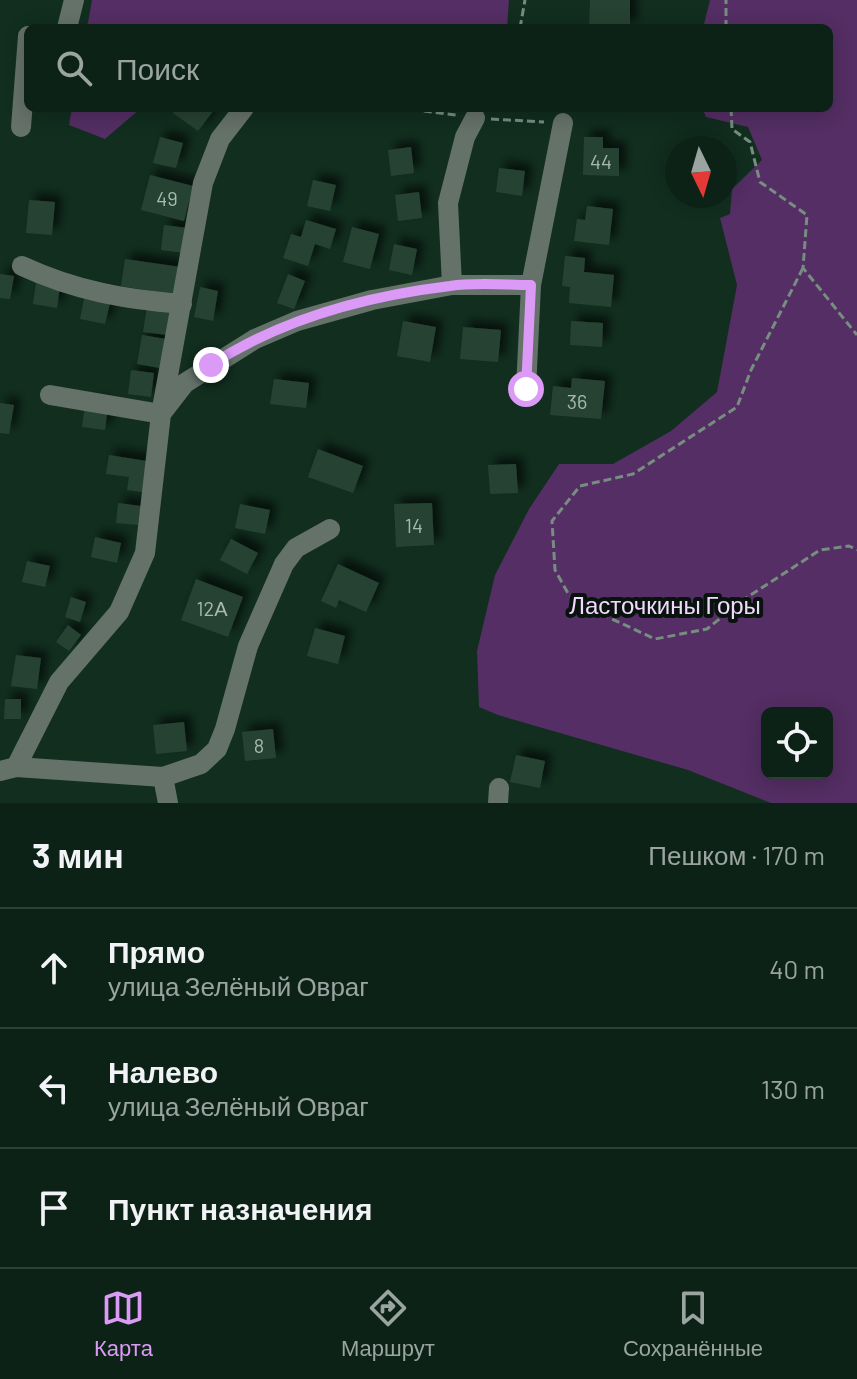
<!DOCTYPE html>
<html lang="ru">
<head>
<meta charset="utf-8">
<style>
  body { margin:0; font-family:Barlow,sans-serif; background:#162a20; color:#f1f3f6 }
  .controls { position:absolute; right:24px; bottom:24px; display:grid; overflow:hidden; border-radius:12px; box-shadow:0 4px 20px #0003 }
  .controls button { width:72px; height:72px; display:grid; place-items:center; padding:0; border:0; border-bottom:2px solid #2d3f36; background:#0d2217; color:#f1f3f6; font:40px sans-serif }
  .compass { position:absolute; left:665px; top:136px; width:72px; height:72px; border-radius:50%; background:#0d2217; box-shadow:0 4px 20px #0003; rotate:175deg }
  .stop { position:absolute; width:24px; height:24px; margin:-18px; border:6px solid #da9af6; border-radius:50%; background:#fff }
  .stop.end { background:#da9af6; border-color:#fff; box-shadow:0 2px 8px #0008 }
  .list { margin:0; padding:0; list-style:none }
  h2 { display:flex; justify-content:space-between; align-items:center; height:104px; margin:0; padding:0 32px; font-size:34px }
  h2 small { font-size:26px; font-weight:400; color:#9aa4a1 }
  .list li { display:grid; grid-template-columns:52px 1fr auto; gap:24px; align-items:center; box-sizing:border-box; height:120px; padding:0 32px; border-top:2px solid #2d3f36 }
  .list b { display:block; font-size:30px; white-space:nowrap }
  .list p { margin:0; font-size:26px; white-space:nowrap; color:#9aa4a1 }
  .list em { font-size:26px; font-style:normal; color:#9aa4a1 }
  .icon { flex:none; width:44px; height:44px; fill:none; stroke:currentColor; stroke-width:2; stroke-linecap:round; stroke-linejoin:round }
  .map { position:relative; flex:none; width:857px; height:803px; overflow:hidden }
  .search { position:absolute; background:#0d2217; box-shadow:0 4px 20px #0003; left:24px; right:24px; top:24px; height:88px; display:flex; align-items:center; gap:20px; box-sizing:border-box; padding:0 28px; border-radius:12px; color:#9aa4a1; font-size:30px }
  .sheet { height:464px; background:#0d2217 }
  nav { display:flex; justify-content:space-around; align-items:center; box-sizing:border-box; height:112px; border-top:2px solid #2d3f36; background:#0d2217; font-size:22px; color:#9aa4a1 }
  nav a { display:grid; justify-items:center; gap:4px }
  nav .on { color:#da9af6 }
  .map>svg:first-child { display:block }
</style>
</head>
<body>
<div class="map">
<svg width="857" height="803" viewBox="0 0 857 803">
  <defs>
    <filter id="shadow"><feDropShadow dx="7" dy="-7" stdDeviation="4" flood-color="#0009"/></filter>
  </defs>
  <rect width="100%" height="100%" fill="#112e1f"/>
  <g fill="#542e64" fill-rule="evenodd">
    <polygon points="92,0 509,0 507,28 87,28"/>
    <path d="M710 0H857V803H771L688 770 498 715 479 707 477 651 495 575 529 509 559 464H613L671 431 717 392 737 285 720 218 730 214 732 189 762 160 748 127 706 117 702 108H829V28H703ZM827 713V773H767V713Z"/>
    <polygon points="72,108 141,108 105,139 69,125"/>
  </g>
  <g fill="#264333" filter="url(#shadow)">
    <polygon points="590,0 630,0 630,28 589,28"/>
    <polygon points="177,108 212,108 214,110 198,131 173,113"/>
    <polygon points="160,137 183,143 176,168 153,163"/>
    <polygon points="584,137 603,137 603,148 619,148 619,176 583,175"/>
    <polygon points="411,147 414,173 391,176 388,150"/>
    <polygon points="499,168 525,171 522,196 496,192"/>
    <polygon points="150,175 193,186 184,221 141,210"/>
    <polygon points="313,180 336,185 330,211 307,206"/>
    <polygon points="419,192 422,218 398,221 395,195"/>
    <polygon points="29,200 55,202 52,235 26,233"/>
    <polygon points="587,206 613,209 609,245 574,241 577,219 585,220"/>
    <polygon points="306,220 336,229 330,249 315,244 308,266 283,258 291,234 301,237"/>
    <polygon points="164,225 188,228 185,253 161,250"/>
    <polygon points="352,227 379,234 370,269 343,262"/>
    <polygon points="394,244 417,249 412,275 389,270"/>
    <polygon points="565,256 585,258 584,272 614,275 611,307 569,303 570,287 562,286"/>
    <polygon points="125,259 181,267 177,295 121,286"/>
    <polygon points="0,274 14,276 10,299 0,298"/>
    <polygon points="288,274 305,281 294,309 277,303"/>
    <polygon points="36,283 60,286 57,308 33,304"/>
    <polygon points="200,287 218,291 213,321 194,317"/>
    <polygon points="85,294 111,299 105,324 80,319"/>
    <polygon points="147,307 170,310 167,335 143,332"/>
    <polygon points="403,321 436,327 430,362 397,356"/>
    <polygon points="571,321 603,323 602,347 570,345"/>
    <polygon points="463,327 501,330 498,362 460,359"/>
    <polygon points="142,335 166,339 160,368 137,364"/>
    <polygon points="131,370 154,373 151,397 128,394"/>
    <polygon points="572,378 605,381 601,419 550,415 553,386 571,388"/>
    <polygon points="274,379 309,383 306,408 270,404"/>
    <polygon points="0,403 14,405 9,434 0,433"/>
    <polygon points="85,404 108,406 105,430 82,427"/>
    <polygon points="318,449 363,466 353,493 308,477"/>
    <polygon points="109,455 147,461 142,492 127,490 129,477 106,474"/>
    <polygon points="516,464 518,493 490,494 488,465"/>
    <polygon points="118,503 141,506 138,525 116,523"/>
    <polygon points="432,503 434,545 396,547 394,504"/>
    <polygon points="240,504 270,510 265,534 235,528"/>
    <polygon points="95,537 121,543 117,563 91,557"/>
    <polygon points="231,539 258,553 247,574 220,560"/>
    <polygon points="27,561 50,566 45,587 22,582"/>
    <polygon points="338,564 379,583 366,612 339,600 336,608 321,601"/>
    <polygon points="196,579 243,597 228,637 181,620"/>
    <polygon points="71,597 86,602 80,622 65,617"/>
    <polygon points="68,625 81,635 69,651 56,642"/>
    <polygon points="315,628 345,636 338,664 307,656"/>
    <polygon points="16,655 41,658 37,689 11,686"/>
    <polygon points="5,699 21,699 21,719 4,719"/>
    <polygon points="184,722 187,751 156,754 153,725"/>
    <polygon points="273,729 276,758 245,761 242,732"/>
    <polygon points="516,755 545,761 540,788 510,782"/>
  </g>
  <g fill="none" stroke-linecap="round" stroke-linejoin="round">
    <g stroke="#768d80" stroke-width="3" stroke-dasharray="8 4" stroke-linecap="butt">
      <polyline points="520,28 525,0"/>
      <polyline points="726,28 726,0"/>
      <polyline points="400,108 456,115"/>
      <polyline points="731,108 732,129 750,142 760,182 807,215 803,268 857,335"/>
      <polyline points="491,119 544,122"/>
      <polyline points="803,268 751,370 737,407 633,474 580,486 552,521 555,570 569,595 612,619 655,639 707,629 743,600 820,550 849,546 857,550"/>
    </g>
    <g stroke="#65726a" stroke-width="20">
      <polyline points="67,28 74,0"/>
      <polyline points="21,127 28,36"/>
      <path d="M22 266C76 291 124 299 182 304"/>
      <polyline points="452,285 448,203 465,137 475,118"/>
      <polyline points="526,389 531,285 563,123"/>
      <polyline points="50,395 161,414 203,183 220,139 244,108"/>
      <polyline points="16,767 163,777 168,803"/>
      <polyline points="0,771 16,767 59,682 119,612 145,553 161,414 185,383 255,339 297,321 372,300 452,285 531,285"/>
      <polyline points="163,777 201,764 217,749 225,729 248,646 284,564 296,548 330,529"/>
      <polyline points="498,803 499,788"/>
    </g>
  </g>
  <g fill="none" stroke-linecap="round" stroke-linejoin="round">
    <path stroke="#da9af6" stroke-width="10" d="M211 365C281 319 367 296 450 286 476 282 505 285 531 285L526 389"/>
  </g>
  <g text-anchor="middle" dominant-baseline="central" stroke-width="8" stroke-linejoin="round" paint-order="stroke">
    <g font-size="20" fill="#a6baad">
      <text x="601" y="161">44</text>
      <text x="167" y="198">49</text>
      <text x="577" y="401">36</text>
      <text x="414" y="525">14</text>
      <text x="212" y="608">12А</text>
      <text x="259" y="745">8</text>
    </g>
    <g font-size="24" fill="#f2d8fe" stroke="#07130c">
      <text x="665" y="604">Ласточкины Горы</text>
    </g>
  </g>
</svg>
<div class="controls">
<button><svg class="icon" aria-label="locate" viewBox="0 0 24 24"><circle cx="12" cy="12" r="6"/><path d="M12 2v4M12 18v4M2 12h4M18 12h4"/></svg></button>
</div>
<svg class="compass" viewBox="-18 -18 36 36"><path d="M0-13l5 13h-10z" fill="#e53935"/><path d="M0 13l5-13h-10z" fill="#9aa4a1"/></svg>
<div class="stop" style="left:526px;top:389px"></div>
<div class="stop end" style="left:211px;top:365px"></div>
<div class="search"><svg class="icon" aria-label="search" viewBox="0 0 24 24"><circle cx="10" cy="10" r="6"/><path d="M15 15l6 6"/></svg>Поиск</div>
</div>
<section class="sheet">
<h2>3 мин<small>Пешком · 170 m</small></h2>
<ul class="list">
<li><svg class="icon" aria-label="ahead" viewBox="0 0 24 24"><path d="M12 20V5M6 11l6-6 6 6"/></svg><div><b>Прямо</b><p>улица Зелёный Овраг</p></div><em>40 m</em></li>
<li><svg class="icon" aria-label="left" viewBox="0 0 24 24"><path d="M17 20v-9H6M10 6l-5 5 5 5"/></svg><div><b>Налево</b><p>улица Зелёный Овраг</p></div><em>130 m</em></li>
<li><svg class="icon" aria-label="arrive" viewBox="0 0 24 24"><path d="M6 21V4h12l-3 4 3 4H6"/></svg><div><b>Пункт назначения</b></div></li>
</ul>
</section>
<nav>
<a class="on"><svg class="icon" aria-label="map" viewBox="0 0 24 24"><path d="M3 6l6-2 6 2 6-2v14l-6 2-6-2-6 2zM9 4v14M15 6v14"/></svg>Карта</a>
<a><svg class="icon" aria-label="directions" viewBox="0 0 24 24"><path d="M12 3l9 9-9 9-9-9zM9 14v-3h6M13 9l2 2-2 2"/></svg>Маршрут</a>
<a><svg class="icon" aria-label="saved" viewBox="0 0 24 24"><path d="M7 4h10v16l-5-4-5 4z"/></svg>Сохранённые</a>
</nav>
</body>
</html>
